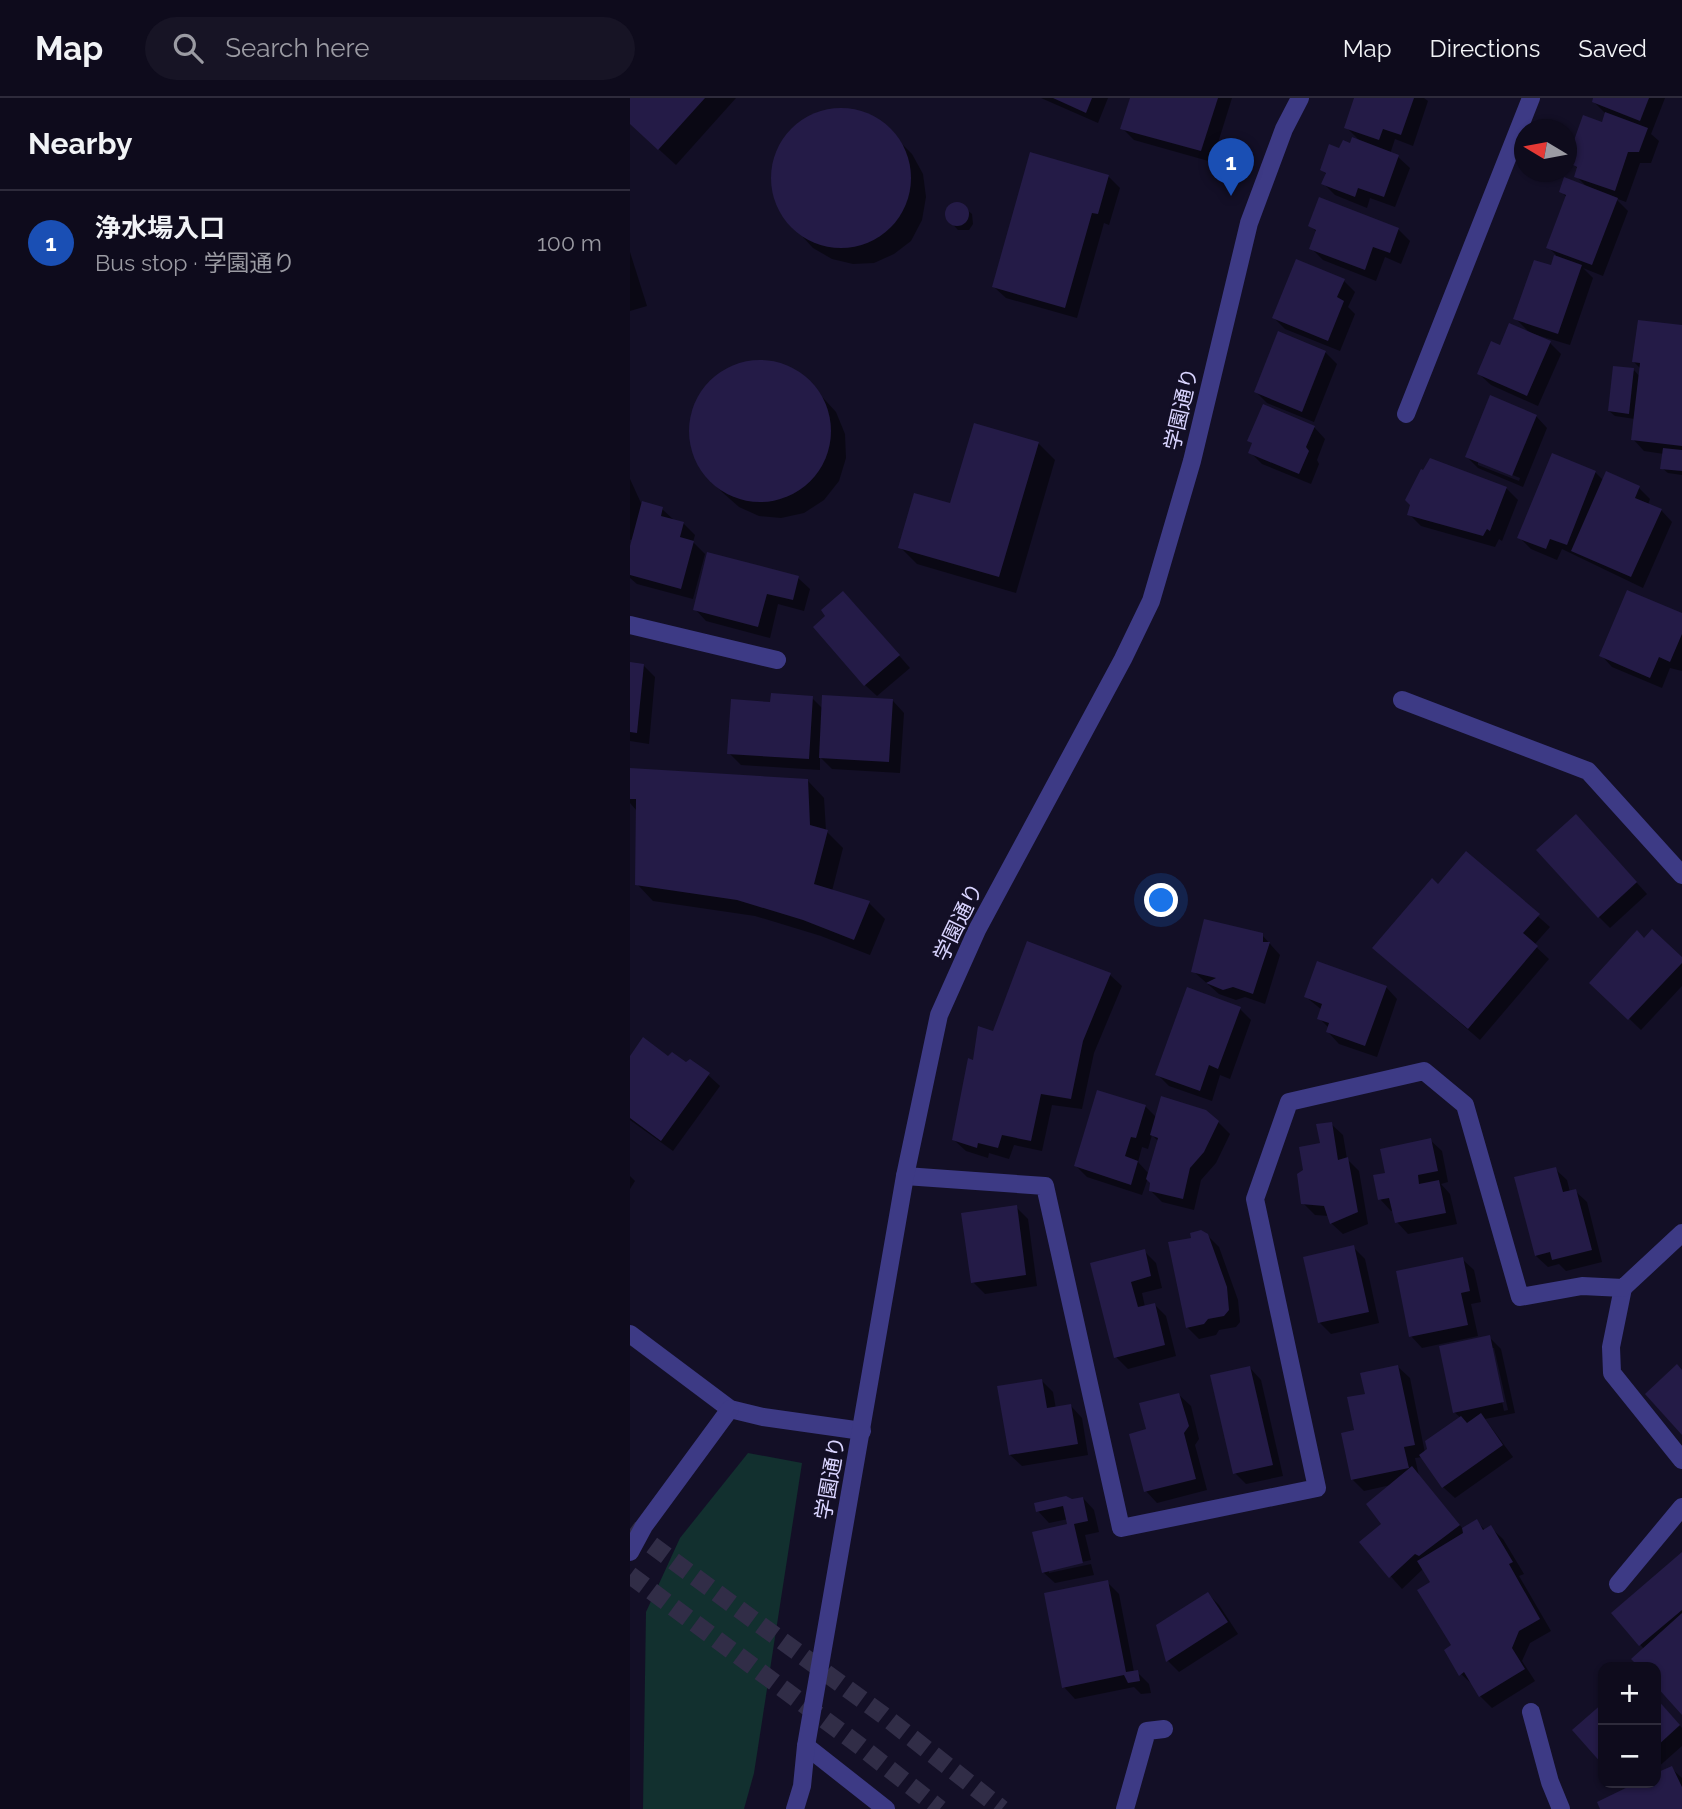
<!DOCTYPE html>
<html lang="en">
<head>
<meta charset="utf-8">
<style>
  body { margin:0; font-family:Raleway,"Noto Sans JP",sans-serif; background:#171425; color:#f1f3f6 }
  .controls { position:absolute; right:21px; bottom:21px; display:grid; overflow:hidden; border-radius:14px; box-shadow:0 2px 5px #0004 }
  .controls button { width:63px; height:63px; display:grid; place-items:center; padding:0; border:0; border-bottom:2px solid #2e2b3b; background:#0e0b1c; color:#f1f3f6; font:35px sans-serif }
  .compass { position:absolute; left:884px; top:21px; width:63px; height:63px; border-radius:50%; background:#0e0b1c; box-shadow:0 2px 5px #0004; rotate:280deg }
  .you { position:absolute; left:532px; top:803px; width:24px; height:24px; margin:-18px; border:5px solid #fff; border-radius:50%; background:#1a73e8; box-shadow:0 0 0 10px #1a73e833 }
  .badge { display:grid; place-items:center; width:46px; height:46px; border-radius:50%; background:#0b8043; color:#fff; font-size:23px; font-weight:700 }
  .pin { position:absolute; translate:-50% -58px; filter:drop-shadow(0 2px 4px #0008) }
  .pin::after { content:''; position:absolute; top:37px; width:24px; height:21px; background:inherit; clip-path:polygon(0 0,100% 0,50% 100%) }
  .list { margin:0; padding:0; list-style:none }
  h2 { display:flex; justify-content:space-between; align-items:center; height:91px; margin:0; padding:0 28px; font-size:30px }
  h2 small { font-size:23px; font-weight:400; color:#9b9ba3 }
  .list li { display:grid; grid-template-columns:46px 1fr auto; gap:21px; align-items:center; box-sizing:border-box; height:105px; padding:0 28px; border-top:2px solid #2e2b3b }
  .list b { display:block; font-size:26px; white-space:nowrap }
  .list p { margin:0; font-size:23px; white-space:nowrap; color:#9b9ba3 }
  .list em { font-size:23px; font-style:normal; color:#9b9ba3 }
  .icon { flex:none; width:38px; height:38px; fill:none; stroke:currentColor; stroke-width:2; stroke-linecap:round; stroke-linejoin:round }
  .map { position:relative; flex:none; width:1052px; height:1711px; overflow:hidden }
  header { display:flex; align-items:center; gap:42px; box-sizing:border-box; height:98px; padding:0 35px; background:#0e0b1c; border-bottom:2px solid #2e2b3b }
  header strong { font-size:33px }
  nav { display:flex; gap:38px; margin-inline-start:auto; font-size:24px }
  .search { width:490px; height:63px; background:#171425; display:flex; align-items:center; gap:18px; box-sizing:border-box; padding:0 24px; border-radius:38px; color:#9b9ba3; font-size:26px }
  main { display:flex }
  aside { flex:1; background:#0e0b1c }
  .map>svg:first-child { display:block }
</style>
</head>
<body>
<header>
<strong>Map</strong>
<div class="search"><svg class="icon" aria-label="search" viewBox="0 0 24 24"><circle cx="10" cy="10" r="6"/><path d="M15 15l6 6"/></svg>Search here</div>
<nav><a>Map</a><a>Directions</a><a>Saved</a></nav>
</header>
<main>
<aside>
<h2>Nearby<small></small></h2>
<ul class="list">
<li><span class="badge" style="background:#1a4fb4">1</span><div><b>浄水場入口</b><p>Bus stop · 学園通り</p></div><em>100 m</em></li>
</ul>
</aside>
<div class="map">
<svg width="1052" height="1711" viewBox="0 0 1052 1711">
  <rect width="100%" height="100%" fill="#130f26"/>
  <polygon fill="#12302f" points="118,1355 172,1365 124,1675 114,1711 13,1711 16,1514 50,1440"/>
  <g fill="#0007" fill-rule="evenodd">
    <polygon points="0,0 106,0 46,67 0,25"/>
    <polygon points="411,0 478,0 468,25"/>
    <polygon points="501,0 602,0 582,64 504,42 492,30"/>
    <polygon points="726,0 794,0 798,3 783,48 765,41 760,56 768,59 780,70 765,109 740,100 737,110 705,97 694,86 697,77 692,72 710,53 731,44 716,29"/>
    <polygon points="965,0 1035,0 1021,36 1029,43 1021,65 1010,65 996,104 985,100 998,113 973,178 953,170 963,180 940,247 900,235 886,221 922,170 926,157 918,149 937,100 931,93 958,90 946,78 948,71 943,66 948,52 944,48 973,26 976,16 964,4"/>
    <polygon points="203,12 226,13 248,22 282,56 293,76 296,99 292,122 281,143 264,156 244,165 223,166 202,161 183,150 151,115 144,95 143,74 148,51 161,32 181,19"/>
    <polygon points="478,78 490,90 479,127 474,125 447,220 376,200 364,189"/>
    <polygon points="323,106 330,106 342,116 343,126 339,132 328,132 317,120 316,114"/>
    <polygon points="680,128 768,131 780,143 771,166 755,159 746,183 693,162 681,150 687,134"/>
    <polygon points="0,154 17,208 0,213"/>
    <polygon points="714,183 725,194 718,209 725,216 710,253 655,231 644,220"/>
    <polygon points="1052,229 1052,377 1038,375 1032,370 1034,356 1014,353 1003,341 1005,321 985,318 979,313 1004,272 1010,279 1011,271 1004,264"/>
    <polygon points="920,245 931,256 908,308 861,287 849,276"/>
    <polygon points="695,254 707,266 684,324 637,305 626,294"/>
    <polygon points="129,263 152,267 173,278 206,314 215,336 216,360 209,383 194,402 174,415 151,420 129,418 109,409 92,394 75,377 65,358 60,336 62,314 72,294 87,278 106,268"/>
    <path d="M906 318 917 330 893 389 848 370 837 359ZM848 363 890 380 889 383 848 367Z"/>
    <polygon points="684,329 695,341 687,362 689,366 681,386 632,366 620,354 624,347 619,342"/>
    <polygon points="408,345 425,362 386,495 287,466 270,449"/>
    <polygon points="965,374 974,383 1009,390 1020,401 1018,407 1031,412 1042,424 1013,490 932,451 927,462 901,451 890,440"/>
    <polygon points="0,381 11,405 32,411 45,423 53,425 65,437 63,444 75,456 63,501 7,486 0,480 0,455 4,441 0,442"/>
    <polygon points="876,390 888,402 872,443 869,441 865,449 791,428 779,416"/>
    <polygon points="168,480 180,491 174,513 148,506 140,540 76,523 65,511"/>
    <polygon points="225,507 280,570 247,598 235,587"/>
    <polygon points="1052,517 1052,573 1040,570 1032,590 982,569 971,557"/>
    <polygon points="0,566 13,567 25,579 19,646 0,643"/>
    <polygon points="182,600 193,611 263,603 274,615 270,675 202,671 190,659 190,672 111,667 99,655 142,605"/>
    <polygon points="0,672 178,683 194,700 196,733 213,750 202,793 239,805 255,821 240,857 191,838 125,818 23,803 7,786 7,713 0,705"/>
    <polygon points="957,730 1017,796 980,830 969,819"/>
    <polygon points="836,755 920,829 904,847 919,861 850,942 756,861 808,788"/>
    <polygon points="632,837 650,857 635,906 615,899 606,902 589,896 563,873"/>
    <polygon points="1052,862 1052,888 1011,932 961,884"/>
    <polygon points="480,877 492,888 464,955 452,1011 422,1007 412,1053 384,1047 379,1061 359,1055 358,1060 336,1053 324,1042 364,935"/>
    <polygon points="756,889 767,901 747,959 709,946 698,934 699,930 689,920 692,912 676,899"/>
    <polygon points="610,911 621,922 600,981 590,977 582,1003 539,988 527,976"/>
    <polygon points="39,960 78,977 90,988 43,1053 0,1022 0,961"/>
    <path d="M468 994 516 1009 527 1020 588 1024 600 1036 586 1065 571 1082 564 1112 532 1104 521 1093 522 1085 518 1080 512 1097 457 1079 446 1068ZM522 1037 529 1044 519 1076 508 1064 512 1049 518 1051Z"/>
    <polygon points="701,1026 713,1037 717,1061 729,1073 738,1126 713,1136 701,1125 699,1118 685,1117 673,1105 675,1073"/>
    <polygon points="800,1042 812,1053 818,1084 811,1086 820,1096 827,1126 778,1136 767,1124 764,1112 761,1113 750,1101 757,1077"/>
    <polygon points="925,1071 937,1082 940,1094 945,1093 957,1104 972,1164 936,1173 929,1166 918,1169 906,1158"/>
    <polygon points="0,1078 5,1083 0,1091"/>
    <polygon points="386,1109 398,1121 407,1188 355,1196 343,1184"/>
    <polygon points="577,1137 589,1149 608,1202 610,1224 606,1229 589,1232 586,1237 569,1241 557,1229"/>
    <polygon points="723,1149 735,1161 749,1225 701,1236 690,1225"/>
    <polygon points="514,1153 526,1165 532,1190 512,1195 515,1209 525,1207 536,1218 546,1258 498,1271 486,1259 462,1166"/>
    <polygon points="832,1161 844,1172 851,1204 841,1206 848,1238 792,1250 781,1238"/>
    <path d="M859 1239 871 1251 885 1315 855 1321 883 1359 825 1400 813 1389 793 1359 785 1360 789 1378 833 1431 846 1423 856 1433 861 1430 873 1441 894 1476 889 1478 921 1533 900 1545 892 1563 905 1583 862 1610 850 1598 843 1587 831 1576 803 1485 794 1470 772 1491 731 1445 754 1426 761 1387 734 1393 722 1381 726 1334 737 1297 768 1269 780 1280 795 1355 831 1320 824 1314ZM861 1250H864L878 1312 874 1313Z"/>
    <polygon points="620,1270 631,1282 653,1378 616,1386 605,1375"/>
    <polygon points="412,1283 423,1294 426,1311 441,1308 452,1320 458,1357 392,1368 380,1357"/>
    <polygon points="549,1297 561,1308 569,1341 565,1347 577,1392 527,1405 516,1393 518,1332"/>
    <polygon points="453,1400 464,1412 469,1434 455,1437 461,1462 419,1471 419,1475 461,1466 464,1477 425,1485 413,1474 439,1427 438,1421 419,1425 408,1413"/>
    <polygon points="1052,1456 1052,1615 1026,1586 1026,1569 1011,1569 1004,1561 1014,1551 983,1515"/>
    <polygon points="477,1484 489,1496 504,1574 507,1574 519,1586 521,1595 511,1596 504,1589 445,1601 434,1589"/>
    <polygon points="578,1496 589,1507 608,1536 549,1574 538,1563 528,1528"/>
    <polygon points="1026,1601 1052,1630 1052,1648 1026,1671"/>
    <polygon points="1041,1670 1052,1680 1052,1711 972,1711 969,1705 998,1691 992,1685 1026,1685 1026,1677"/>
  </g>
  <g fill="#241b47">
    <polygon points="0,0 75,0 28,52 0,26"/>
    <polygon points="423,0 462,0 456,15"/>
    <polygon points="500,0 588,0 571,53 490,31"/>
    <polygon points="724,0 784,0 771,37 753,31 749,42 714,30"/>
    <polygon points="963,0 1019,0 1010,23 962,4"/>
    <circle cx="211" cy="80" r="70"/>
    <polygon points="975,14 1018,30 1009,54 998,54 985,93 944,79 947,69 941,66 947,50 942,48 953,17 972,24"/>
    <polygon points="722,39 769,57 754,99 728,90 725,99 691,86 696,75 690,72 699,46 709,50 713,42 720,45"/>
    <polygon points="400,54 479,77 468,116 462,115 435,210 362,189"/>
    <polygon points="934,79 988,100 962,167 916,150 936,97 929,94"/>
    <polygon points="689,99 769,130 760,155 743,149 735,172 679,151 686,132 678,128"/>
    <circle cx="327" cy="116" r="12"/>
    <polygon points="924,157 952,167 928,236 883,221 904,162 921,167"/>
    <polygon points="666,161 715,181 707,199 714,203 698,243 642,220"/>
    <polygon points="1008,222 1052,227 1052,348 1001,342 1010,265 1002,264"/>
    <polygon points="879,225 921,243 897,298 847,276 861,243 870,247"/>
    <polygon points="648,233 696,253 672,314 624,294"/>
    <circle cx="130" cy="333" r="71"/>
    <polygon points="983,268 1004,270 999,316 978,313"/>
    <polygon points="860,297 907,317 882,378 835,359"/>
    <polygon points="633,306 685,328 676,349 679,353 669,376 618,355 622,345 617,343"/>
    <polygon points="344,325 409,344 369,479 268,450 284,395 320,405"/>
    <polygon points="1033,350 1052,352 1052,373 1030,371"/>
    <polygon points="922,355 966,373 937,447 920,441 916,451 887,440"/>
    <polygon points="800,360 877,389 860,433 857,431 853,438 777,417 780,407 775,402 791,371 793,372"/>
    <polygon points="976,373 1010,388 1005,400 1032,411 1001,479 941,453"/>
    <polygon points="12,403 33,409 31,418 54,424 50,439 64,443 51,491 0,477 0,448"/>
    <polygon points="77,454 169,478 163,502 137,496 128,529 63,512"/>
    <polygon points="997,492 1052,515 1052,536 1040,564 1029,559 1020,580 969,558"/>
    <polygon points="213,493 270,557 234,588 183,529 195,518 191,512"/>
    <polygon points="0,564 14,566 7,635 0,634"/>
    <polygon points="141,595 183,598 179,661 97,656 101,601 140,604"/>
    <polygon points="192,597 263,601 259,664 189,660"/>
    <polygon points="0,670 178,681 180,727 198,732 184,786 240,803 224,842 173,822 107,802 5,787 6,701 0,701"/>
    <polygon points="946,716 1007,784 968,820 906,752"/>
    <polygon points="836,753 910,816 893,835 908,848 838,931 742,850 802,780 808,786"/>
    <polygon points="574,821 633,835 633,844 640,844 623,896 603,889 593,892 576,885 586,880 561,874"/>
    <polygon points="1022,831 1052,859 1052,865 998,922 959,885 1007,832 1014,840"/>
    <polygon points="397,843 481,875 453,943 441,1001 411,996 401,1043 372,1037 368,1050 348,1045 347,1050 322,1042 338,960 343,962 348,928 363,933"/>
    <polygon points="687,863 757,888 735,948 696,934 699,925 687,921 692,906 674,899"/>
    <polygon points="557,889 611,909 588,971 579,967 570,993 525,977"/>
    <polygon points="13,939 38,958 42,954 56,964 60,961 80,975 31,1043 0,1020 0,958"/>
    <polygon points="467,992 516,1007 506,1040 501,1039 495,1058 508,1063 501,1087 444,1068"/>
    <polygon points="531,998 576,1012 589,1023 574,1054 560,1070 553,1101 519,1093 520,1085 516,1081 528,1040 520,1037"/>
    <polygon points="702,1024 708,1062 718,1059 728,1114 700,1126 694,1108 671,1106 667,1076 673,1072 669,1049 690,1045 686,1026"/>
    <polygon points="801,1040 808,1073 788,1077 789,1086 809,1082 816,1115 765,1125 759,1100 748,1102 743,1077 755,1075 750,1051"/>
    <polygon points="926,1069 933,1094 946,1091 962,1152 922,1162 920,1154 905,1158 884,1079"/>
    <polygon points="387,1107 396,1177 341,1185 331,1115"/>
    <polygon points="571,1132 578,1136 597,1189 599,1212 594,1218 578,1221 574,1226 556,1230 538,1144 561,1140 560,1135"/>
    <polygon points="724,1147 739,1214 688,1225 673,1159"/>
    <polygon points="515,1151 521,1178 501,1184 508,1209 525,1205 535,1247 484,1260 460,1165"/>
    <polygon points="833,1159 840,1193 831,1195 838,1227 779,1239 766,1173"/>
    <polygon points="860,1237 874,1304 823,1315 809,1248"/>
    <polygon points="1047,1266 1052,1272 1052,1337 1015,1296"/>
    <polygon points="768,1267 785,1347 774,1349 779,1370 721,1382 711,1335 724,1332 717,1299 735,1296 730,1275"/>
    <polygon points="620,1268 643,1367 603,1376 580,1277"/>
    <polygon points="412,1281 417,1310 441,1306 448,1346 379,1357 367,1288"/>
    <polygon points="549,1295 559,1328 554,1335 566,1381 514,1394 499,1336 516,1331 509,1305"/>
    <polygon points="851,1315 873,1347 812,1390 789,1357 797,1351 795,1343 831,1318 837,1325"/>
    <polygon points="782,1368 830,1427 789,1458 785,1456 759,1480 729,1444 751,1426 736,1406"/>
    <polygon points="436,1398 442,1401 453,1399 458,1423 444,1426 453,1465 412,1475 402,1434 437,1426 433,1408 406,1414 404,1405"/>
    <polygon points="847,1421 853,1432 861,1427 883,1464 879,1466 910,1521 889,1533 882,1550 895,1571 849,1599 834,1574 829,1578 814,1552 821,1547 787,1492 800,1484 787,1463 833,1435 832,1430"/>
    <polygon points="1052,1454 1052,1512 1009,1548 981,1515"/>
    <polygon points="478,1482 496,1574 508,1572 510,1583 498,1585 494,1577 432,1590 414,1495"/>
    <polygon points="578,1494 598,1524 536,1564 526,1527"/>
    <polygon points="1052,1515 1052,1617 1026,1588 1026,1569 1009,1569 1001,1561"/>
    <polygon points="1026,1600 1050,1627 1026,1649"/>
    <polygon points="973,1605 973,1667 942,1632"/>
    <polygon points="1042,1668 1052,1689 1052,1711 970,1711 967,1704 1006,1685 1026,1685 1026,1675"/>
  </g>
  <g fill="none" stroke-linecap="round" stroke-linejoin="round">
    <g stroke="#312d47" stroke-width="18" stroke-dasharray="18 9" stroke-linecap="butt">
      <polyline points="0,1431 253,1617 372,1711"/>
      <polyline points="0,1477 230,1648 310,1711"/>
    </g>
    <g stroke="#3d3a85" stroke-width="18">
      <polyline points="993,1190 981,1249 982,1275 1052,1362"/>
      <polyline points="988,1486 1052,1409"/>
    </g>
    <g stroke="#3d3a85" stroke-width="18">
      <polyline points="776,316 901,0"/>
      <polyline points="0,527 147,562"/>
      <polyline points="772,602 958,673 1052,777"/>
      <polyline points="275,1078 415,1088 491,1430 687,1390 625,1101 659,1004 794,973 835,1007 890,1199 952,1188 993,1190 1052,1135"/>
      <polyline points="0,1236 100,1311 133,1319 232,1333"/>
      <polyline points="0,1454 14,1428 100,1311"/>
      <polyline points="901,1614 920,1684 931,1711"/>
      <polyline points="176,1648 256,1711"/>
      <polyline points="165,1711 172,1688 176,1648 275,1078 309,917 347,832 493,561 521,503 562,363 619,125 654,31 670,0"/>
      <polyline points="495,1711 517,1633 534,1631"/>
    </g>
  </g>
  <g text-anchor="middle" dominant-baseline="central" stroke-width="5" stroke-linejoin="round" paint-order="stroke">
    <g font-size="21" fill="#d9d4ff" stroke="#130f26">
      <text transform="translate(551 311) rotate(-77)">学園通り</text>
      <text transform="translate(328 824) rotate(-64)">学園通り</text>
      <text transform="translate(200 1380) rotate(-80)">学園通り</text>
    </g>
  </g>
</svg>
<div class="controls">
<button>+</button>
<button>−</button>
</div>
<svg class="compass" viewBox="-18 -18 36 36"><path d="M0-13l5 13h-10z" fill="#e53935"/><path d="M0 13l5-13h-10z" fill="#9b9ba3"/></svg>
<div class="you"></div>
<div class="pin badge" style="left:601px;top:98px;background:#1a4fb4">1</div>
</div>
</main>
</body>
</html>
